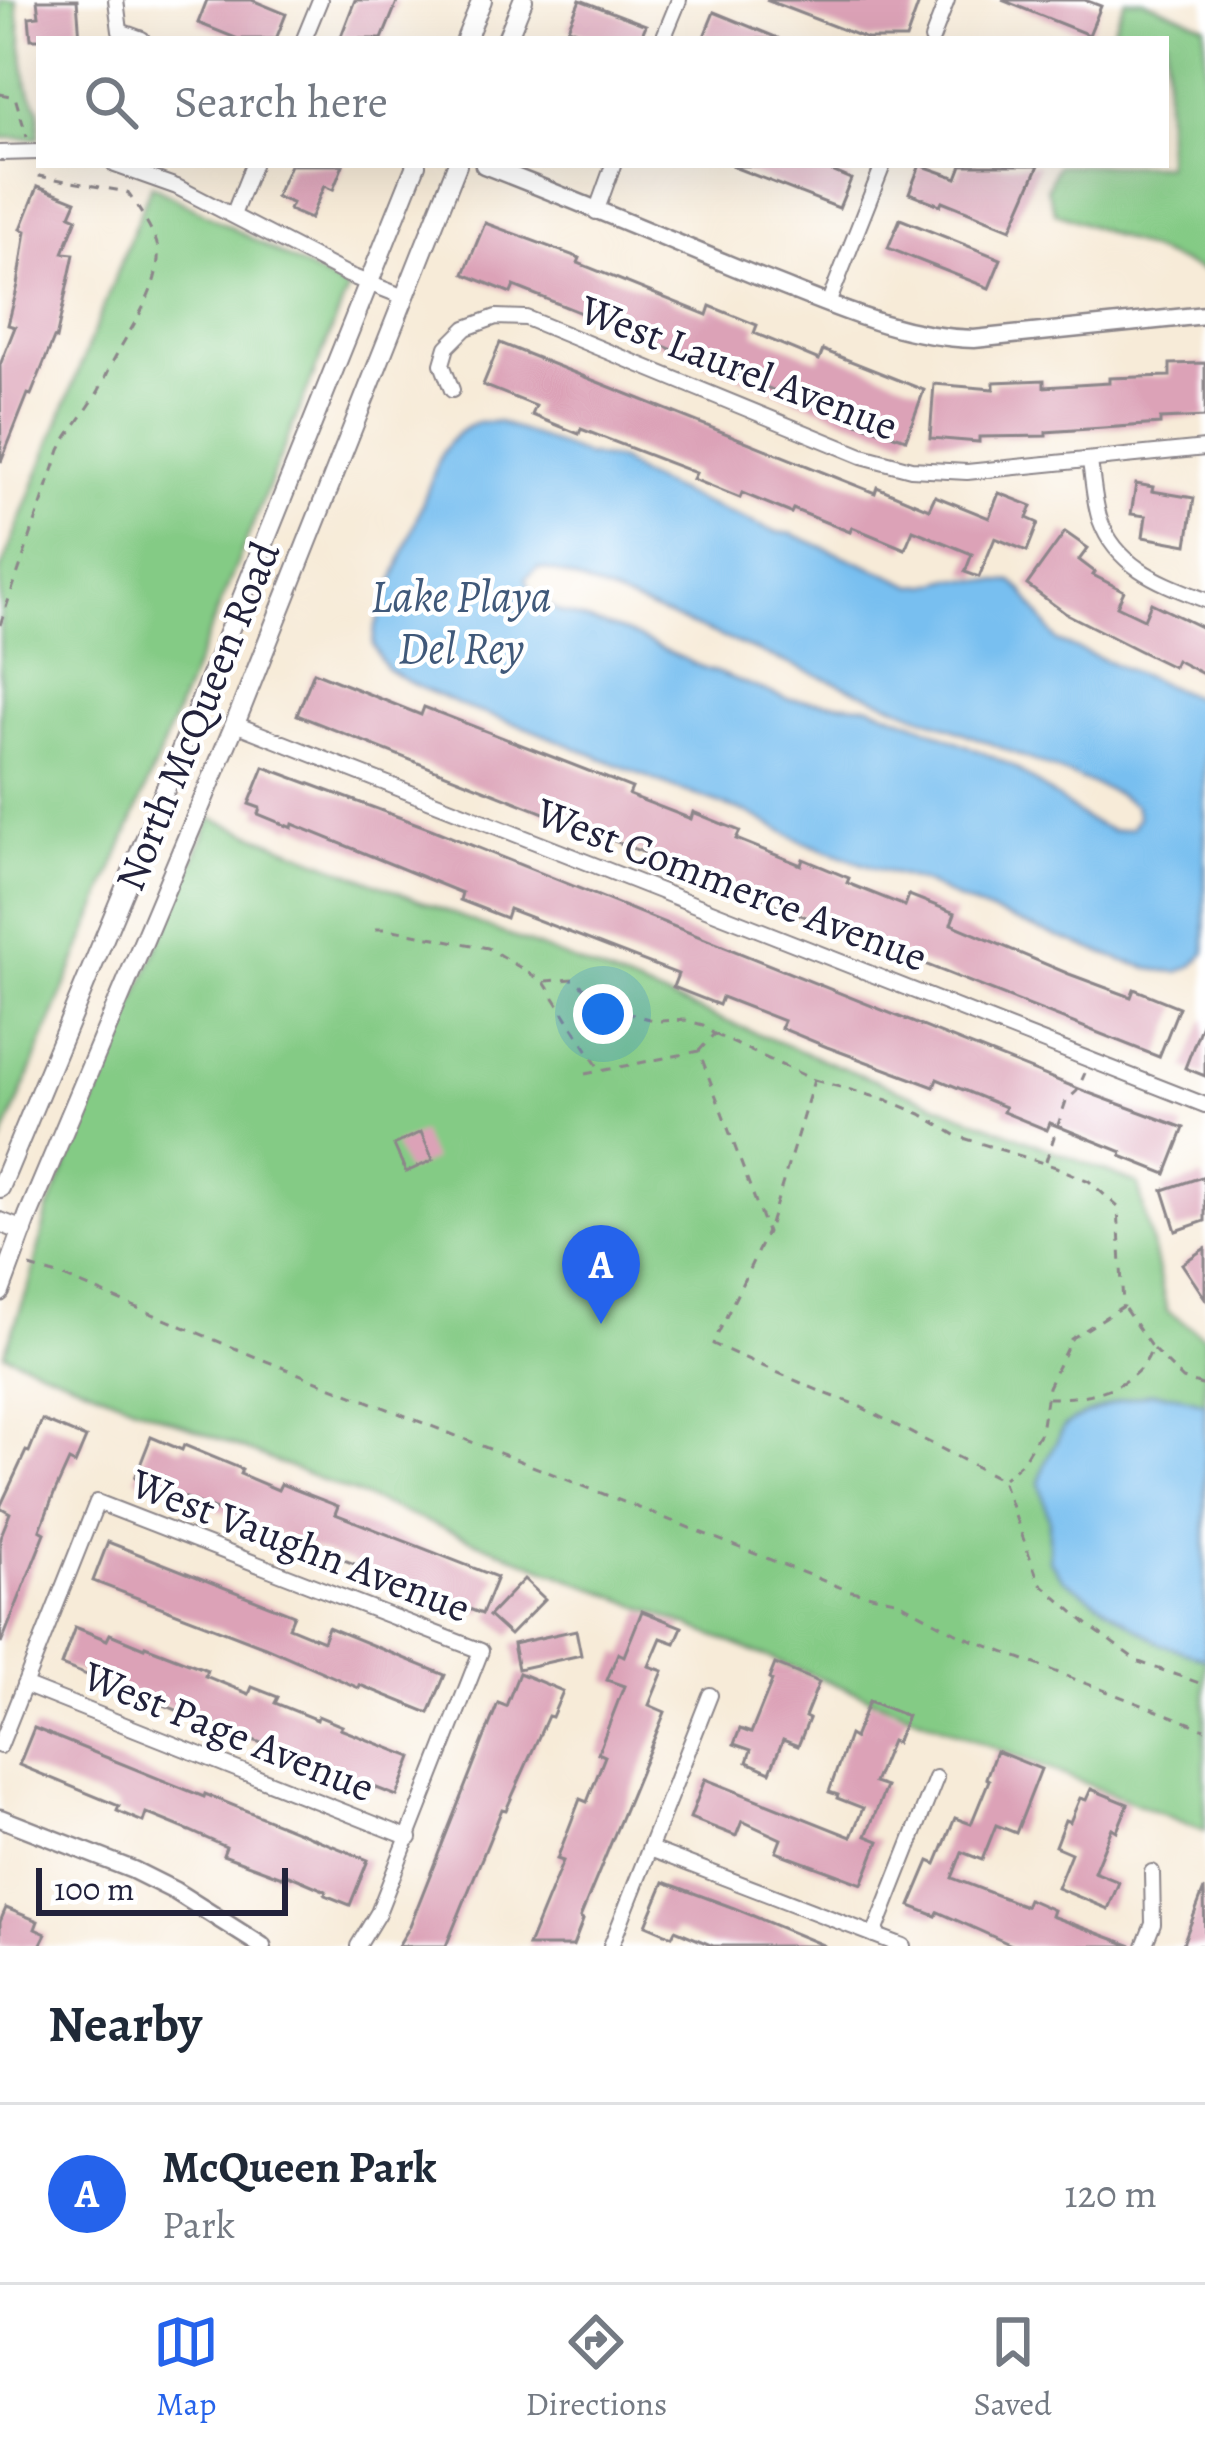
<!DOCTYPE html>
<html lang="en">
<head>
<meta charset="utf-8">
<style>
  body { margin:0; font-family:Alegreya,serif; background:#f6f6f7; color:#1f2937 }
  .scale { position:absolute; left:36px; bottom:30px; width:252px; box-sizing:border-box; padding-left:12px; border:6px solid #22223b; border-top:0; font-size:33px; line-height:42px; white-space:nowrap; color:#22223b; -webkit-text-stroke:9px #fff; paint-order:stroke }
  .you { position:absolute; left:603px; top:1014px; width:42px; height:42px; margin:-30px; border:9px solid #fff; border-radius:50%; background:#1a73e8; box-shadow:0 0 0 18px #1a73e833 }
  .badge { display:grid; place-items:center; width:78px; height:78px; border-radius:50%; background:#2563eb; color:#fff; font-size:39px; font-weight:700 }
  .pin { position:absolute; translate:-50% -99px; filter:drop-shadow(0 3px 6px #0008) }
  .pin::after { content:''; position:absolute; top:63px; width:42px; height:36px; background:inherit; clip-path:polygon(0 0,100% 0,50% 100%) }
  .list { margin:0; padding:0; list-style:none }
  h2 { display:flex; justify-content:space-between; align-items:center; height:156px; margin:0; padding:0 48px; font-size:51px }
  h2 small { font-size:39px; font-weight:400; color:#747a83 }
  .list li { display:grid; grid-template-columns:78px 1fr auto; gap:36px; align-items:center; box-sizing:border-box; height:180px; padding:0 48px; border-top:3px solid #e0e1e3 }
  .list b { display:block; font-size:45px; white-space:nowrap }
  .list p { margin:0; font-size:39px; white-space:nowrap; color:#747a83 }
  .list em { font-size:39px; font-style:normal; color:#747a83 }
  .icon { flex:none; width:66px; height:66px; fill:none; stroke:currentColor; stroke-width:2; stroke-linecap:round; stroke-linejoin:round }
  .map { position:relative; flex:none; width:1205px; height:1946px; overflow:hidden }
  .search { position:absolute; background:#fff; box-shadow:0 12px 48px #0002; left:36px; right:36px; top:36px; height:132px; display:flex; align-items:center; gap:30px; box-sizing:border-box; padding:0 42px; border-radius:0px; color:#747a83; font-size:45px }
  .sheet { height:336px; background:#fff }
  nav { display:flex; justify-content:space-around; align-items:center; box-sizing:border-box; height:168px; border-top:3px solid #e0e1e3; background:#fff; font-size:33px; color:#747a83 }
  nav a { display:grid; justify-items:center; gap:6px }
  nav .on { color:#2563eb }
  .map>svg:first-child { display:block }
</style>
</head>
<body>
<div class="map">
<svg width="1205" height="1946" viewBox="0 0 1205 1946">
  <rect width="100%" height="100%" fill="#fff"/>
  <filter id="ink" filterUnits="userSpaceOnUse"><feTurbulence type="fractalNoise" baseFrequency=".00833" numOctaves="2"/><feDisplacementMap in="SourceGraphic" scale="24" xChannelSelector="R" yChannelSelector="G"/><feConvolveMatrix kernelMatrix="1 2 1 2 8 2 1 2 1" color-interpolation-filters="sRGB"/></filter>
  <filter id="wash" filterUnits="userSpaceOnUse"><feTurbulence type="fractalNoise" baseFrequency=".004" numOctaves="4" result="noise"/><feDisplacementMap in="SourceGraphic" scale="48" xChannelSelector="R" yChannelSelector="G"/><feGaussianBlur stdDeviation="2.7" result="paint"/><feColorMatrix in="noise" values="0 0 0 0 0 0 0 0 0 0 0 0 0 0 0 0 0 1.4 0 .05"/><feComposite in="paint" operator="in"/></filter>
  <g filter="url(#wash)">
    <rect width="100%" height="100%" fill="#f7ebd8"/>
    <g fill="#84cb85" stroke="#537660" stroke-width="3">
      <polygon points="0,0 16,0 27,86 39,109 39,138 0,138"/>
      <polygon points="1125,0 1143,0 1205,25 1205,272 1055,212 1047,189 1057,165 1166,165 1166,39 1109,39"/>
      <polygon points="151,185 348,290 0,1147 0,572"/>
      <polygon points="211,818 1138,1184 1167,1311 1205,1337 1205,1831 4,1354 30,1283 48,1210"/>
    </g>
    <g fill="#78bff0" stroke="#4d7096" stroke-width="3" fill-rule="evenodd">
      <path d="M478 422H498L585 455 619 460 640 475 706 504 775 532 792 534 914 586 930 585 952 579 1012 582 1023 591 1057 641 1190 695 1205 704V953L1194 965 1178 972 1157 970 1124 961 961 901 923 882 874 868 804 842 745 812 672 787 525 727 467 708 410 683 387 669 379 657 373 644 375 628 440 457C450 439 459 430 478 422ZM538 568 557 572 1113 792 1135 805 1138 817 1132 828 1113 831 1087 820 1013 766 917 724 870 706 787 699 699 666 626 632 560 612 539 599 530 589 526 578Z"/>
      <polygon points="1151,1393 1177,1395 1205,1403 1205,1659 1161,1644 1063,1579 1049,1560 1049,1519 1039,1482 1045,1463 1064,1427 1073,1420 1118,1401"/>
    </g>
    <g id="blocks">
      <g fill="#dca2b7">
        <polygon points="37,0 77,0 80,39 31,39 29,17 39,16"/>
        <polygon points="207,0 252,0 286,14 276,39 238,39 198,23"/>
        <polygon points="355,0 398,0 382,39 340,39"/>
        <polygon points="580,0 646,25 640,39 595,39 568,28"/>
        <polygon points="766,0 920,0 906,39 867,39"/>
        <polygon points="1002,0 1085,0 1101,6 1089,35"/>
        <polygon points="714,12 778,38 778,39 703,39"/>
        <polygon points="290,165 343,165 333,190 324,186 310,219 289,210 292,203 276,197"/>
        <polygon points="818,165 851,179 839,208 731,166"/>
        <polygon points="920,165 957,178 962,165 1039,165 1011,229 942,201 940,205 909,193"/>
        <polygon points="38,186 76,201 70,215 77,218 63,253 74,254 56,339 54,338 31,395 28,394 1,462 0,365 15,327 8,325 18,285 26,231 21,229"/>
        <polygon points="900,219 1001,259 989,288 888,248"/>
        <polygon points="485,223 580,258 578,263 707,315 710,306 757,325 754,333 819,360 823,350 924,390 906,439 848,420 514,286 511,293 464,274"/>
        <polygon points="500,343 875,493 877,487 929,509 935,496 989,518 999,493 1032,506 1027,518 1038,523 1027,551 995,538 979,577 965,572 972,554 913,530 905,549 852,527 850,532 793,509 791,513 742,493 740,498 693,479 696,473 581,429 579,434 532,415 536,406 483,385"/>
        <polygon points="1205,363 1205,417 1160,419 1160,424 1046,432 1046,436 979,437 979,442 930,438 934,384 994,389 994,382 1044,380 1044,387 1109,383 1109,378 1170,376 1170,364"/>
        <polygon points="1136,484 1153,487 1152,491 1194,498 1187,545 1143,537 1146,516 1131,514"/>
        <polygon points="1065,532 1088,548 1079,560 1095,572 1093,575 1124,591 1117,606 1144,619 1151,603 1205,629 1205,675 1176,660 1173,667 1138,650 1065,613 1027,585"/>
        <polygon points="314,672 421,715 424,707 586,770 632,788 629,795 691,819 693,812 740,831 736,839 801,865 803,859 849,878 847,883 905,906 909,895 955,913 951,924 1069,974 1131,997 1134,989 1179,1007 1159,1057 297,715"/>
        <polygon points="264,767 431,829 1089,1093 1184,1128 1166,1174 1121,1156 1122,1152 1050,1123 1047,1130 1003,1112 1005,1107 937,1079 934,1087 827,1047 781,1028 784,1021 722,997 719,1005 673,987 678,974 509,909 506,918 460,900 462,893 293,824 292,828 258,814 260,808 249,804"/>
        <polygon points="1204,1019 1205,1019 1205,1076 1185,1068"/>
        <polygon points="421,1132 433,1160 406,1172 394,1145"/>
        <polygon points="1202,1177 1205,1185 1205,1221 1176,1231 1163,1190"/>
        <polygon points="1205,1248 1205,1298 1182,1264"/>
        <polygon points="42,1420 86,1438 75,1464 69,1461 54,1494 40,1530 45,1533 1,1644 0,1538 10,1513 0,1507 26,1451 29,1452"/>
        <polygon points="151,1437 182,1450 184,1445 242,1469 240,1474 278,1490 281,1484 338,1506 335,1514 497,1577 482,1614 135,1478"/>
        <polygon points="108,1542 294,1615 289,1627 323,1641 328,1627 445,1675 429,1713 360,1685 359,1688 265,1647 93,1581"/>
        <polygon points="524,1579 545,1599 510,1635 489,1616"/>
        <polygon points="642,1611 682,1627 675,1643 661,1638 649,1666 663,1671 649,1705 665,1712 580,1918 583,1920 573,1946 528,1946 563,1861 557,1859 580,1799 587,1802 605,1756 598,1753 624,1686 607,1680 618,1653 624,1656"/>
        <polygon points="75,1627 107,1640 110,1634 144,1648 145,1646 207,1670 205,1676 249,1694 252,1687 278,1697 275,1703 317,1720 318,1716 342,1726 340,1729 412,1757 397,1796 61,1665"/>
        <polygon points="576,1630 581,1655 518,1669 513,1644"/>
        <polygon points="775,1664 819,1682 805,1717 809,1719 798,1746 783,1740 770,1772 747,1762 751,1750 734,1744 740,1729 751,1733 772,1681 769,1679"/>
        <polygon points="519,1673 563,1691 552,1717 548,1716 506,1810 502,1809 446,1946 398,1946 409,1928 498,1703 506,1706"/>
        <polygon points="869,1701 907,1716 896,1743 891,1741 874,1783 886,1787 866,1836 879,1841 862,1884 776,1852 781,1839 742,1821 736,1836 690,1818 705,1779 851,1837 863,1808 837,1798 838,1795 829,1792 849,1735 854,1738"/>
        <polygon points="34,1728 204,1797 205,1794 368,1860 350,1905 325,1895 326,1891 284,1873 282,1877 223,1855 226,1847 190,1831 146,1813 143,1822 117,1811 119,1806 19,1765"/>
        <polygon points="996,1751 1041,1769 1016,1833 996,1825 982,1860 962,1852 952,1878 1025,1906 1028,1899 1053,1910 1051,1916 1132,1946 1014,1946 938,1912 936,1916 910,1906 929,1861 936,1864 955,1818 971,1824 989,1780 986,1778"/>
        <polygon points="1091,1789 1128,1804 1117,1831 1112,1828 1094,1872 1119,1882 1108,1909 1057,1888 1071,1853 1055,1846 1065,1820 1070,1822 1080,1798 1086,1800"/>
        <polygon points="664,1882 734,1908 825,1946 713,1946 675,1930 672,1936 646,1925"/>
        <polygon points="1204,1889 1205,1946 1182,1946"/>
        <polygon points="6,1908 38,1921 35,1929 46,1934 40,1946 0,1946 0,1922"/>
      </g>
    </g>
  </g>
  <g filter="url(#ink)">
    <use href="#blocks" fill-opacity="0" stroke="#8c868a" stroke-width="3"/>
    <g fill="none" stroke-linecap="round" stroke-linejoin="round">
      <g stroke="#8c868a" stroke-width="18">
        <g id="minor">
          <polyline points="116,0 120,31 142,39"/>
          <polyline points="304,39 320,0"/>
          <polyline points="663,39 679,0"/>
          <polyline points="932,39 947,0"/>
          <polyline points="0,153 39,152"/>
          <polyline points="115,165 177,187 348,275 404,297"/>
          <polyline points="596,212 613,165"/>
          <polyline points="233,215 253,165"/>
          <polyline points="828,304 883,165"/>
          <polyline points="452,390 442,364 447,347 466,328 496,317 526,318 862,456 911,469 967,472 1205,448"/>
          <path d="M1090 462C1093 480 1094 502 1100 520 1117 568 1162 583 1205 600"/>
          <polyline points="235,724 1205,1105"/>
          <polyline points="24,1685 410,1838"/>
          <polyline points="0,1746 97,1502 481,1651 378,1913 358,1946"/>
          <polyline points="650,1849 903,1946"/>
          <polyline points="874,1935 936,1778"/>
          <polyline points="611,1946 710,1695"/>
          <polyline points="1144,1946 1153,1924 1152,1872"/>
        </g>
      </g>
      <g stroke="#8c868a" stroke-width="21">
        <g id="tertiary">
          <path d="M484 165C578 201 671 241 764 279 834 306 898 337 974 339L1205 315"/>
          <polyline points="0,1818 133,1870 175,1891 262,1946"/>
        </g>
      </g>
      <g stroke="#8c868a" stroke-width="22">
        <g id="secondary">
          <polyline points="466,39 482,0"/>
          <polyline points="507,39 523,0"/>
          <polyline points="0,1188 138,857 416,165"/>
          <polyline points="0,1222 23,1231"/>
          <polyline points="0,1292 28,1216 235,724 457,165"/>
        </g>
      </g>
      <g stroke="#8c868a" stroke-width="3" stroke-dasharray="9 9" stroke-linecap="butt">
        <polyline points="0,94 15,97 27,137"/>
        <path d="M0 625 60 450C69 432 80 420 91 403 100 391 106 375 113 361 130 328 161 289 158 249 157 236 136 204 127 192L39 176 35 170"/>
        <polyline points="375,929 388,929 488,948 544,982 600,1070"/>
        <polyline points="546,981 573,979 613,1010 658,1021 685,1020 703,1025 714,1034 699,1051"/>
        <polyline points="714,1034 814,1080 768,1231"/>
        <polyline points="585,1074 699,1051 767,1232 713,1344 824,1393 857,1405 1002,1480 1039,1582 1088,1625 1139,1662 1205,1685"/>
        <polyline points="814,1080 887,1100 921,1114 957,1136 1056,1167 1089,1181 1118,1207 1123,1306 1071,1339 1048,1387 1041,1431 1022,1462 1004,1478"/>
        <polyline points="1046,1161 1066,1101 1077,1091 1085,1073"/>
        <polyline points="30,1267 61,1276 256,1357 847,1590 895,1600 962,1636 1205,1729"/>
        <polyline points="1153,1349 1183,1379 1205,1386"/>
        <path d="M1048 1398C1085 1399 1139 1389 1152 1348L1123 1306"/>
      </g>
      <use href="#minor" stroke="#fff" stroke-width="14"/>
      <use href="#tertiary" stroke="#fff" stroke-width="16"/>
      <use href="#secondary" stroke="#fff" stroke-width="18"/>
    </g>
  </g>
  <g text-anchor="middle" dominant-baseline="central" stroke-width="9" stroke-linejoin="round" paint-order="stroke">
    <g font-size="42" fill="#22223b" stroke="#fff">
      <text transform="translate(739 367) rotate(21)">West Laurel Avenue</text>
      <text transform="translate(197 716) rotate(-68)">North McQueen Road</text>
      <text transform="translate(732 884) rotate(21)">West Commerce Avenue</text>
      <text transform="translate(301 1545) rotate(21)">West Vaughn Avenue</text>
      <text transform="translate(229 1731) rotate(22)">West Page Avenue</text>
    </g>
    <g font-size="45" font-style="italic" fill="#40597a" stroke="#fff">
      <text x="461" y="596">Lake Playa<tspan x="461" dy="52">Del Rey</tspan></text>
    </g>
  </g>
</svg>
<div class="scale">100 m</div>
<div class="you"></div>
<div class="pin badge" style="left:601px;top:1324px">A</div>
<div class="search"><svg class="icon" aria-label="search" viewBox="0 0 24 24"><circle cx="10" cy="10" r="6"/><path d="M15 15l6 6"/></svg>Search here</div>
</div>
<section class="sheet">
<h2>Nearby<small></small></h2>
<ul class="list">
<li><span class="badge">A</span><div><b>McQueen Park</b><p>Park</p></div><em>120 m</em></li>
</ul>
</section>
<nav>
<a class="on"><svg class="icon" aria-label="map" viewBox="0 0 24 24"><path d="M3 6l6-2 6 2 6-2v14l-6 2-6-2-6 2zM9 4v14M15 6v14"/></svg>Map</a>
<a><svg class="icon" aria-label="directions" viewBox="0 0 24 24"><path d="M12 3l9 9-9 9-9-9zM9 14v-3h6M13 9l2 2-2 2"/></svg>Directions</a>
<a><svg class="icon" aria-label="saved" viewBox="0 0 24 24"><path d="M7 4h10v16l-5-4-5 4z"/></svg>Saved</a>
</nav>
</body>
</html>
